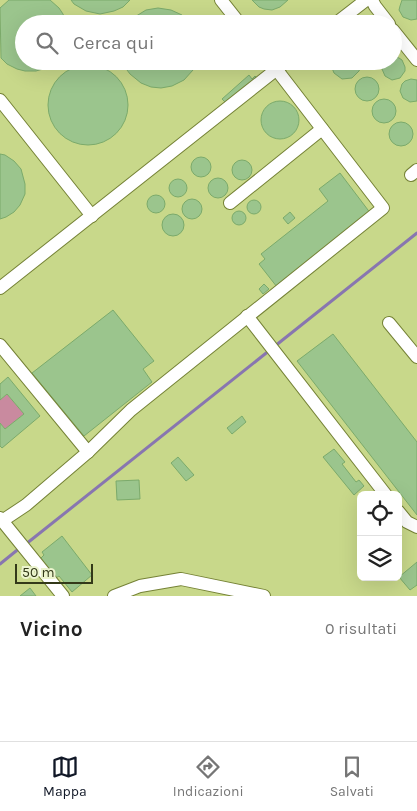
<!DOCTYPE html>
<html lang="it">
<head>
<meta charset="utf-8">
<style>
  body { margin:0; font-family:Karla,sans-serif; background:#f2f2f2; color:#222 }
  .controls { position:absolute; right:15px; bottom:15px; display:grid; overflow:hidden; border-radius:8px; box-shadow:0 5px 20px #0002 }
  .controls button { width:45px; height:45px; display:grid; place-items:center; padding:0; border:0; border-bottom:1px solid #e0e0e0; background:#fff; color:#222; font:25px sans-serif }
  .scale { position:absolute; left:15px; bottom:12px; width:78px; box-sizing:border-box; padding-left:5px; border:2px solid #333919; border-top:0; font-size:14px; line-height:18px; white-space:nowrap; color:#333919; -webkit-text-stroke:4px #ecf4ce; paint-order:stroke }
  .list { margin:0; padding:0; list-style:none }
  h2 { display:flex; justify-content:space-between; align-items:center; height:65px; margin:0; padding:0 20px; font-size:21px }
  h2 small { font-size:16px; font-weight:400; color:#767676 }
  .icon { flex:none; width:28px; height:28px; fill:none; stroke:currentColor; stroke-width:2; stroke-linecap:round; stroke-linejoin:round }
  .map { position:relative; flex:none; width:417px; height:596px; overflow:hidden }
  .search { position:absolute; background:#fff; box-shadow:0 5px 20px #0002; left:15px; right:15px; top:15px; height:55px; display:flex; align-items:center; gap:12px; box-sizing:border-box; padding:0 18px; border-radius:28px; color:#767676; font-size:19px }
  .sheet { height:145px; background:#fff }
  nav { display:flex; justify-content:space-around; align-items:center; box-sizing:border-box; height:70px; border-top:1px solid #e0e0e0; background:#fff; font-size:14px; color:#767676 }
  nav a { display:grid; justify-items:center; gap:2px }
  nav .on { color:#111827 }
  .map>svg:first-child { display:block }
</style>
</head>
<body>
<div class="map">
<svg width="417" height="596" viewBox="0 0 417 596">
  <rect width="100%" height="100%" fill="#c8d88a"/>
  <polygon fill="#c98a9f" points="7,394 24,414 5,429 0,423 0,400"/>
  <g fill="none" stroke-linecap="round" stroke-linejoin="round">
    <g stroke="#8876b0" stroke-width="3">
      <polyline points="275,346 417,233"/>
      <polyline points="26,544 270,350"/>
      <polyline points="0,564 21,547"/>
    </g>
  </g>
  <g fill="#9bc58d" stroke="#7baa6b">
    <polygon points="9,0 50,0 59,8 63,14 67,24 24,24 24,61 55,61 54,63 46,68 36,71 25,71 17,69 7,64 1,58 0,8"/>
    <polygon points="71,0 130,0 123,7 114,11 100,14 86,11 74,4"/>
    <polygon points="252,0 288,0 280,7 272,10 264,9 259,7"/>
    <polygon points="402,0 417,0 417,19 411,20 403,17 399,10 400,6"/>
    <polygon points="158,8 171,10 182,15 191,24 128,24 133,18 146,10"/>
    <polygon points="393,56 399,58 402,60 405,67 405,71 400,78 392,80 385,76 382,69 384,61 393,61"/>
    <polygon points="122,61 197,61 193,70 184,80 172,86 161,88 151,87 141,83 130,74 124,66"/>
    <polygon points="331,61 361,61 361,66 359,71 352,78 342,79 334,73 332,68"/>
    <circle cx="88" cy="105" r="40"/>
    <polygon points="249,75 252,79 255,76 259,80 229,106 222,99"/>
    <circle cx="367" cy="89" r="12"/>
    <polygon points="411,79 417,80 417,101 410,102 403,98 400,91 402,84 405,81"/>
    <circle cx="384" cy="111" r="12"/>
    <circle cx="280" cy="120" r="19"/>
    <circle cx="401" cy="134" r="12"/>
    <polygon points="0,154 5,155 14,161 21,169 25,184 25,194 20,205 14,212 6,217 0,219"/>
    <circle cx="201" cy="167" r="10"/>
    <circle cx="242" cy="170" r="10"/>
    <polygon points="340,173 371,214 277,287 259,264 265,259 261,254 328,201 319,189"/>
    <circle cx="218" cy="188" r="10"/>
    <circle cx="178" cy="188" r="9"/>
    <circle cx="156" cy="204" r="9"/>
    <circle cx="192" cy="209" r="10"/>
    <circle cx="254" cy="207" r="7"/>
    <circle cx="239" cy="218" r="7"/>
    <polygon points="290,212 295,218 288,224 283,218"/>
    <circle cx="173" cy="225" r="11"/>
    <polygon points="264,284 269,289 263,294 259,289"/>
    <polygon points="113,310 154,361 143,369 152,382 84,436 32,373"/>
    <polygon points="333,334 417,442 417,515 297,361"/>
    <polygon points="8,377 40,416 2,448 0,446 0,423 5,429 24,414 7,394 0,400 0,384"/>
    <polygon points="242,416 246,422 232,434 227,428"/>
    <polygon points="334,449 345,462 342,464 356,482 359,480 364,486 354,495 323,457"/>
    <polygon points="178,457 194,475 186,481 171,463"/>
    <polygon points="139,480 140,499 117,500 116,481"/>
    <polygon points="62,536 92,575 72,592 59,576 53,580 38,561 44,555 42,552"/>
    <polygon points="417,562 417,585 410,590 399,577"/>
    <polygon points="30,588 36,596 20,596"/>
  </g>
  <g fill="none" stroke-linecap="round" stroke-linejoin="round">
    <g stroke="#758236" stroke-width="14">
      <g id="minor">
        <polyline points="221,0 240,24"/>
        <polyline points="372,0 375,6 389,24"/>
        <polyline points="335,24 366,0"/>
        <polyline points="393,30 417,60"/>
        <polyline points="0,100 92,216"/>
        <polyline points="411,175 417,170"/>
        <polyline points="230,203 322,129"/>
        <polyline points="0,288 287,61"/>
        <polyline points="247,316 386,495"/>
        <polyline points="389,323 417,357"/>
        <polyline points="0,345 88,452"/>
        <polyline points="398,511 407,522 417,527"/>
        <polyline points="0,518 63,596"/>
        <polyline points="2,521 26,505 88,452 131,410 383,208 270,61"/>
        <polyline points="114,596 140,586 181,579 264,596"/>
      </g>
    </g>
    <use href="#minor" stroke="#fff" stroke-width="12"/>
  </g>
</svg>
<div class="controls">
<button><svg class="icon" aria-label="locate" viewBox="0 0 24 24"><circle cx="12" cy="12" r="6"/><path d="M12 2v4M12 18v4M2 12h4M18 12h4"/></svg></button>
<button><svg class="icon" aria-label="layers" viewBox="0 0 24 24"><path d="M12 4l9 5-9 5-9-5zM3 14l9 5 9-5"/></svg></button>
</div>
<div class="scale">50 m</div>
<div class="search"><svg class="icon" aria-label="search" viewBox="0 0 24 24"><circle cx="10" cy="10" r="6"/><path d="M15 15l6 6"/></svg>Cerca qui</div>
</div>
<section class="sheet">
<h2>Vicino<small>0 risultati</small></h2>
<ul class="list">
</ul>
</section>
<nav>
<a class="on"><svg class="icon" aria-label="map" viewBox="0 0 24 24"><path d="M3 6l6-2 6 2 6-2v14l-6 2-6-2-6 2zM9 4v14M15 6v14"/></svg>Mappa</a>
<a><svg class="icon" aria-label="directions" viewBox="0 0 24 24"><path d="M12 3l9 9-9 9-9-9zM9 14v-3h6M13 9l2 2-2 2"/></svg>Indicazioni</a>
<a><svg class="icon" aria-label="saved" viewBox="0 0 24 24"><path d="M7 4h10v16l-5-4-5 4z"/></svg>Salvati</a>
</nav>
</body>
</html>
